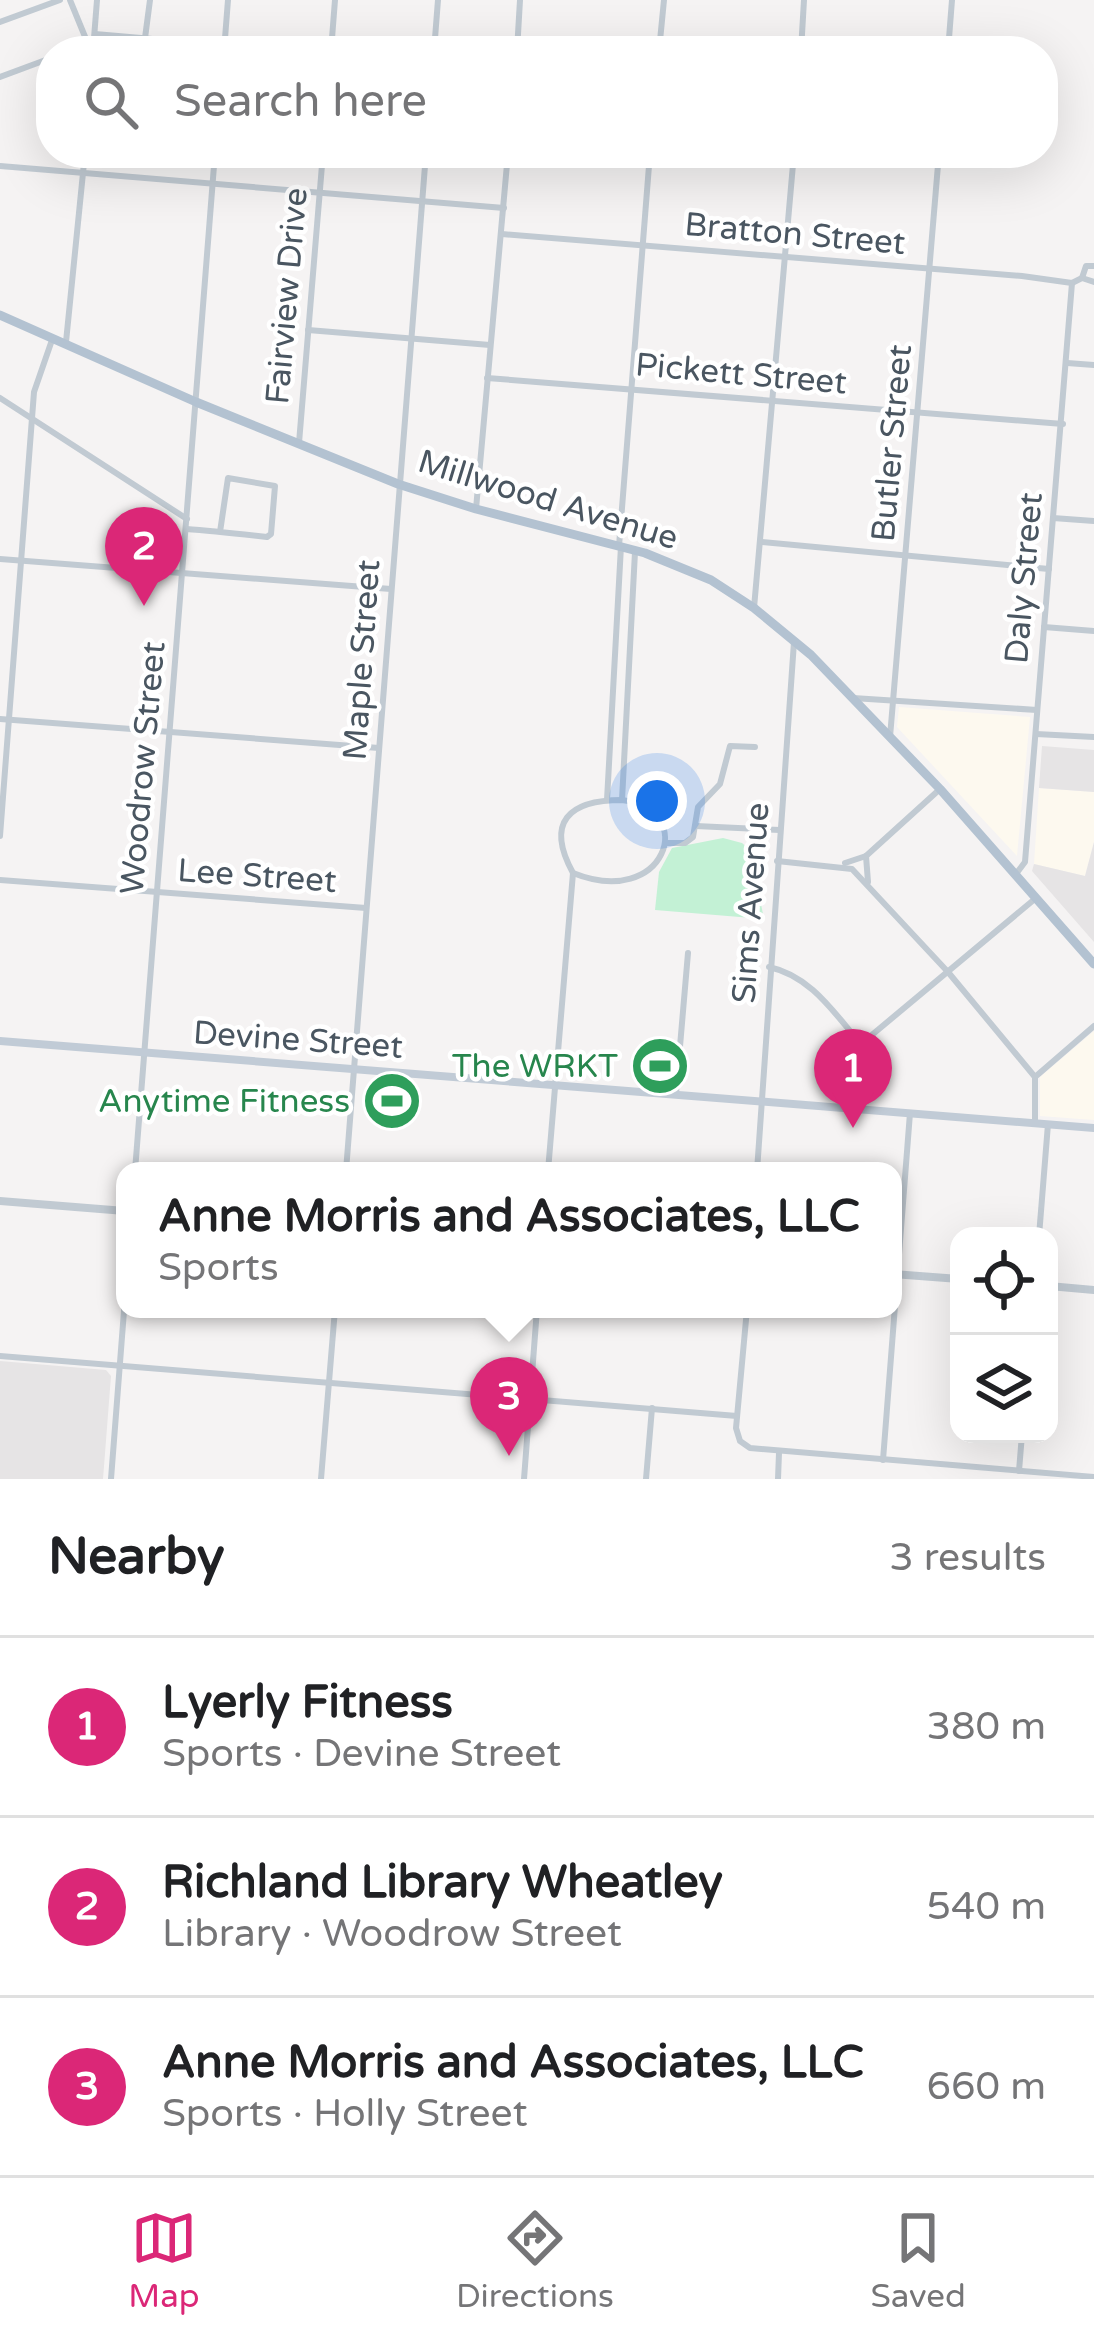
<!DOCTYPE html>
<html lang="en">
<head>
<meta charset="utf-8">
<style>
  body { margin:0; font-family:"Varela Round",sans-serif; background:#f2f2f2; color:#202124 }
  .controls { position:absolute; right:36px; bottom:36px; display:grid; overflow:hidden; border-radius:24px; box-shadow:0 12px 48px #0002 }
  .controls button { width:108px; height:108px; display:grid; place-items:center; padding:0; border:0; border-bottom:3px solid #e0e0e0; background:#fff; color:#202124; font:60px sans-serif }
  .you { position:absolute; left:657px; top:801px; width:42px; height:42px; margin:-30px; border:9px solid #fff; border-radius:50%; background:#1a73e8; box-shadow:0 0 0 18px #1a73e833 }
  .badge { display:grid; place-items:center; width:78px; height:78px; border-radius:50%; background:#db2777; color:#fff; font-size:39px; font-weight:700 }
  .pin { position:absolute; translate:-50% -99px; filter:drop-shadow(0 3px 6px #0008) }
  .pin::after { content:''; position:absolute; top:63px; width:42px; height:36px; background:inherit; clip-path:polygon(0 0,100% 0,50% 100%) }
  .popup { position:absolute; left:116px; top:1162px; width:786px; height:156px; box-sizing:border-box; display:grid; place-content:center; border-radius:24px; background:#fff; filter:drop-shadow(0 3px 9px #0005); font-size:39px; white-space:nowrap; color:#757577 }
  .popup b { font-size:45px; color:#202124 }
  .popup::after { content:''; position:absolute; left:50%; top:100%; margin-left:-24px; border:24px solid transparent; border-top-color:#fff }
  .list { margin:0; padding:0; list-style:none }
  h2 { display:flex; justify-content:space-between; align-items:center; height:156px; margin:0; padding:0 48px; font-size:51px }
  h2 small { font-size:39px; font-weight:400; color:#757577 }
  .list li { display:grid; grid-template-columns:78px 1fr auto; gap:36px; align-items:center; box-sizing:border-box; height:180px; padding:0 48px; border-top:3px solid #e0e0e0 }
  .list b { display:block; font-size:45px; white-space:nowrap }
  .list p { margin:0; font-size:39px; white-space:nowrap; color:#757577 }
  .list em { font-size:39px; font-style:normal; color:#757577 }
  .icon { flex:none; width:66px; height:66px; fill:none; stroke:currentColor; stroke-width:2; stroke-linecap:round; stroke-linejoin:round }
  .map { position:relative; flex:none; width:1094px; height:1479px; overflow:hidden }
  .search { position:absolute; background:#fff; box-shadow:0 12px 48px #0002; left:36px; right:36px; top:36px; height:132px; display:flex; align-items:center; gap:30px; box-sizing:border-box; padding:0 42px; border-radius:48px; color:#757577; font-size:45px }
  .sheet { height:696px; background:#fff }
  nav { display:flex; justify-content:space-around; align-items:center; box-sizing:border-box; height:168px; border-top:3px solid #e0e0e0; background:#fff; font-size:33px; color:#757577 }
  nav a { display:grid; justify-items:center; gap:6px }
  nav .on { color:#db2777 }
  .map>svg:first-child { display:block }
</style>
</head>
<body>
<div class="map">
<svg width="1094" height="1479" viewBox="0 0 1094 1479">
  <rect width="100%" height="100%" fill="#f5f3f3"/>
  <g fill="#fdf9ef">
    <polygon points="899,707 1030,717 1017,856 897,727"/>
    <polygon points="1039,788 1094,792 1094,842 1085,876 1034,864"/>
    <polygon points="1094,1031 1094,1120 1040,1116 1040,1077"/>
  </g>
  <g fill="#e6e4e5">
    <polygon points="1042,746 1094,750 1094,792 1039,788"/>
    <polygon points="1094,842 1094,942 1032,871 1034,864 1085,876"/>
    <polygon points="0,1361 106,1370 111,1376 103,1479 0,1479"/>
  </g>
  <polygon fill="#c3f1d5" points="723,838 742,843 750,850 764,919 655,910 659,872 672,848"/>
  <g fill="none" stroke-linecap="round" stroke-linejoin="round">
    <g stroke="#c1cad2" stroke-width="6">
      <polyline points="70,0 88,44"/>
      <polyline points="0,22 60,0"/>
      <polyline points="95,34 292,51"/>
      <polyline points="145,38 150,0"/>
      <polyline points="70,51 89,44"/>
      <polyline points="93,51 97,0"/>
      <polyline points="224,51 228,0"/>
      <polyline points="331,51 335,0"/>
      <polyline points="434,51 438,0"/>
      <polyline points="517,51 520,0"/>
      <polyline points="659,51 664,0"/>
      <polyline points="801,51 804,0"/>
      <polyline points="948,51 952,0"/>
      <polyline points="0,77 51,58"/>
      <polyline points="0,166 504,208"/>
      <polyline points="502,234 1022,276 1072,283 1082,278 1094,282"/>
      <polyline points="1082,278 1086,266 1094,266"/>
      <polyline points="308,330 490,345"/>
      <polyline points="66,342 85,153"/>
      <polyline points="1067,363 1094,365"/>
      <polyline points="487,378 1063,424"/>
      <polyline points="0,398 187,519"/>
      <polyline points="299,443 323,153"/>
      <polyline points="476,509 508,153"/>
      <polyline points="1053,518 1094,521"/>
      <path d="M186 529C213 531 240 534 267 537L271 534 275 486 228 478 220 532"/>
      <polyline points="762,542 1049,569"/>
      <polyline points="619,546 650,153"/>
      <polyline points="0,559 391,589"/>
      <polyline points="754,608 794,153"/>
      <polyline points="1044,627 1094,631"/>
      <polyline points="853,698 1037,710"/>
      <polyline points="0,719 379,748"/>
      <polyline points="1036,734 1094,737"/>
      <polyline points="890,737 939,153"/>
      <polyline points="607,800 621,546"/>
      <path d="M622 800C700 810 665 910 573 873 545 822 569 800 622 800Z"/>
      <polyline points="622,800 635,552"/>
      <polyline points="696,826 780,830"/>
      <polyline points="0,836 34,392 52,340"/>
      <polyline points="665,843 685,843 693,837 698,807 720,784 730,746 755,747"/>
      <polyline points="866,856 868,882"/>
      <polyline points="777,861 852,869 948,972 1035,1077 1035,1122"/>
      <polyline points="845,863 866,856 940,789"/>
      <polyline points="1016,874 1025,862 1072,283"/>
      <polyline points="0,880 366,908"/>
      <path d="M769 967C811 976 834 1013 861 1044L1036 898"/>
      <polyline points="1035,1077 1094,1026"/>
      <polyline points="676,1093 688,953"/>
      <polyline points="346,1170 359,1171"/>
      <polyline points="135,1171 215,153"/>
      <polyline points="346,1171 426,153"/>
      <polyline points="548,1171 573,873"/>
      <polyline points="757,1171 794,642"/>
      <polyline points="1039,1236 1048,1124"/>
      <polyline points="747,1309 736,1428 740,1441 750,1448 1094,1477"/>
      <polyline points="0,1356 737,1416"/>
      <polyline points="883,1460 910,1113"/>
      <polyline points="1019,1471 1022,1434"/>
      <polyline points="111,1479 125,1298"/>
      <polyline points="321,1479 335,1309"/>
      <polyline points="524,1479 537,1309"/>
      <polyline points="646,1479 652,1408"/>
      <polyline points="778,1479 779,1453"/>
    </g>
    <g stroke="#c1cad2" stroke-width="8">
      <polyline points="0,1201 125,1211"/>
      <polyline points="893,1274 959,1279"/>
      <polyline points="1049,1286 1094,1290"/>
    </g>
    <polyline stroke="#c1cbd6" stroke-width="8" points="0,1041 1094,1128"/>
    <polyline stroke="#b3c2d1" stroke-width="9" points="0,315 196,402 398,484 476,509 645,553 711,580 754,608 811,655 940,789 1094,964"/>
  </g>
  <defs>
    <g id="stadium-disc" transform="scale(3)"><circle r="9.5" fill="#2e9e5b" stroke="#fff"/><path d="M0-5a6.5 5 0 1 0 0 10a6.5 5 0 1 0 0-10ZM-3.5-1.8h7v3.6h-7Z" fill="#fff"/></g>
  </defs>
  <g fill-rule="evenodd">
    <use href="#stadium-disc" x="660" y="1066"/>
    <use href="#stadium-disc" x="392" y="1101"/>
  </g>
  <g text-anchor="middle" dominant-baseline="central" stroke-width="9" stroke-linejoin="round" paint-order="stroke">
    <g font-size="33" fill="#4a5661" stroke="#fff">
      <text transform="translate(795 234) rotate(5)">Bratton Street</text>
      <text transform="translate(287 296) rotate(-85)">Fairview Drive</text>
      <text transform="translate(741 374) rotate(5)">Pickett Street</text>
      <text transform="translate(892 443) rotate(-85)">Butler Street</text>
      <text transform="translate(548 500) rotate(17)">Millwood Avenue</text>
      <text transform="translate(1024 578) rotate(-85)">Daly Street</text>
      <text transform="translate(362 660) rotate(-86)">Maple Street</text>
      <text transform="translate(143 768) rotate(-85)">Woodrow Street</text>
      <text transform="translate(257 876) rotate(4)">Lee Street</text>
      <text transform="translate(751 903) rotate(-86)">Sims Avenue</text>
      <text transform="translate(298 1040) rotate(4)">Devine Street</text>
    </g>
    <g font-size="33" fill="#27864d" stroke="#fff" text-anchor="end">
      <text x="618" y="1066">The WRKT</text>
      <text x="350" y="1101">Anytime Fitness</text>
    </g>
  </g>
</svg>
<div class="controls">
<button><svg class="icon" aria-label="locate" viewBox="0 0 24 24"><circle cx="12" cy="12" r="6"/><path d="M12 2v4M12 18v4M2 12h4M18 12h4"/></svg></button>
<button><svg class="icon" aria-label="layers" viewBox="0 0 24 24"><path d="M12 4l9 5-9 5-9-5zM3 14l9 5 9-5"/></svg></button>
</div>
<div class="you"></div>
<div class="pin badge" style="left:853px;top:1128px">1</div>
<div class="pin badge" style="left:144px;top:606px">2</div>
<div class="pin badge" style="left:509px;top:1456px">3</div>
<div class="popup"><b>Anne Morris and Associates, LLC</b>Sports</div>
<div class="search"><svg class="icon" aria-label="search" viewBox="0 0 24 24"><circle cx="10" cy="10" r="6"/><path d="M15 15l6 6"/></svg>Search here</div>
</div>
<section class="sheet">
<h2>Nearby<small>3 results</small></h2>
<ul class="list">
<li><span class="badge">1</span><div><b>Lyerly Fitness</b><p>Sports · Devine Street</p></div><em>380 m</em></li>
<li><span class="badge">2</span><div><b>Richland Library Wheatley</b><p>Library · Woodrow Street</p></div><em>540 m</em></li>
<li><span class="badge">3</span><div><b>Anne Morris and Associates, LLC</b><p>Sports · Holly Street</p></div><em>660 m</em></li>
</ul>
</section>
<nav>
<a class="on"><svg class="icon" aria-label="map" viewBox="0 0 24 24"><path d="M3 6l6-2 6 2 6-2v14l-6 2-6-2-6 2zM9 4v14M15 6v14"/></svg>Map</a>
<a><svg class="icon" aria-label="directions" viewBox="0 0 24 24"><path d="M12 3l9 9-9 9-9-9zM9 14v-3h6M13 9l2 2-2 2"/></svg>Directions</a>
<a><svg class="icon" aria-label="saved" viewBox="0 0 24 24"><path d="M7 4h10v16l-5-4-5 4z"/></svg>Saved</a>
</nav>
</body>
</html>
